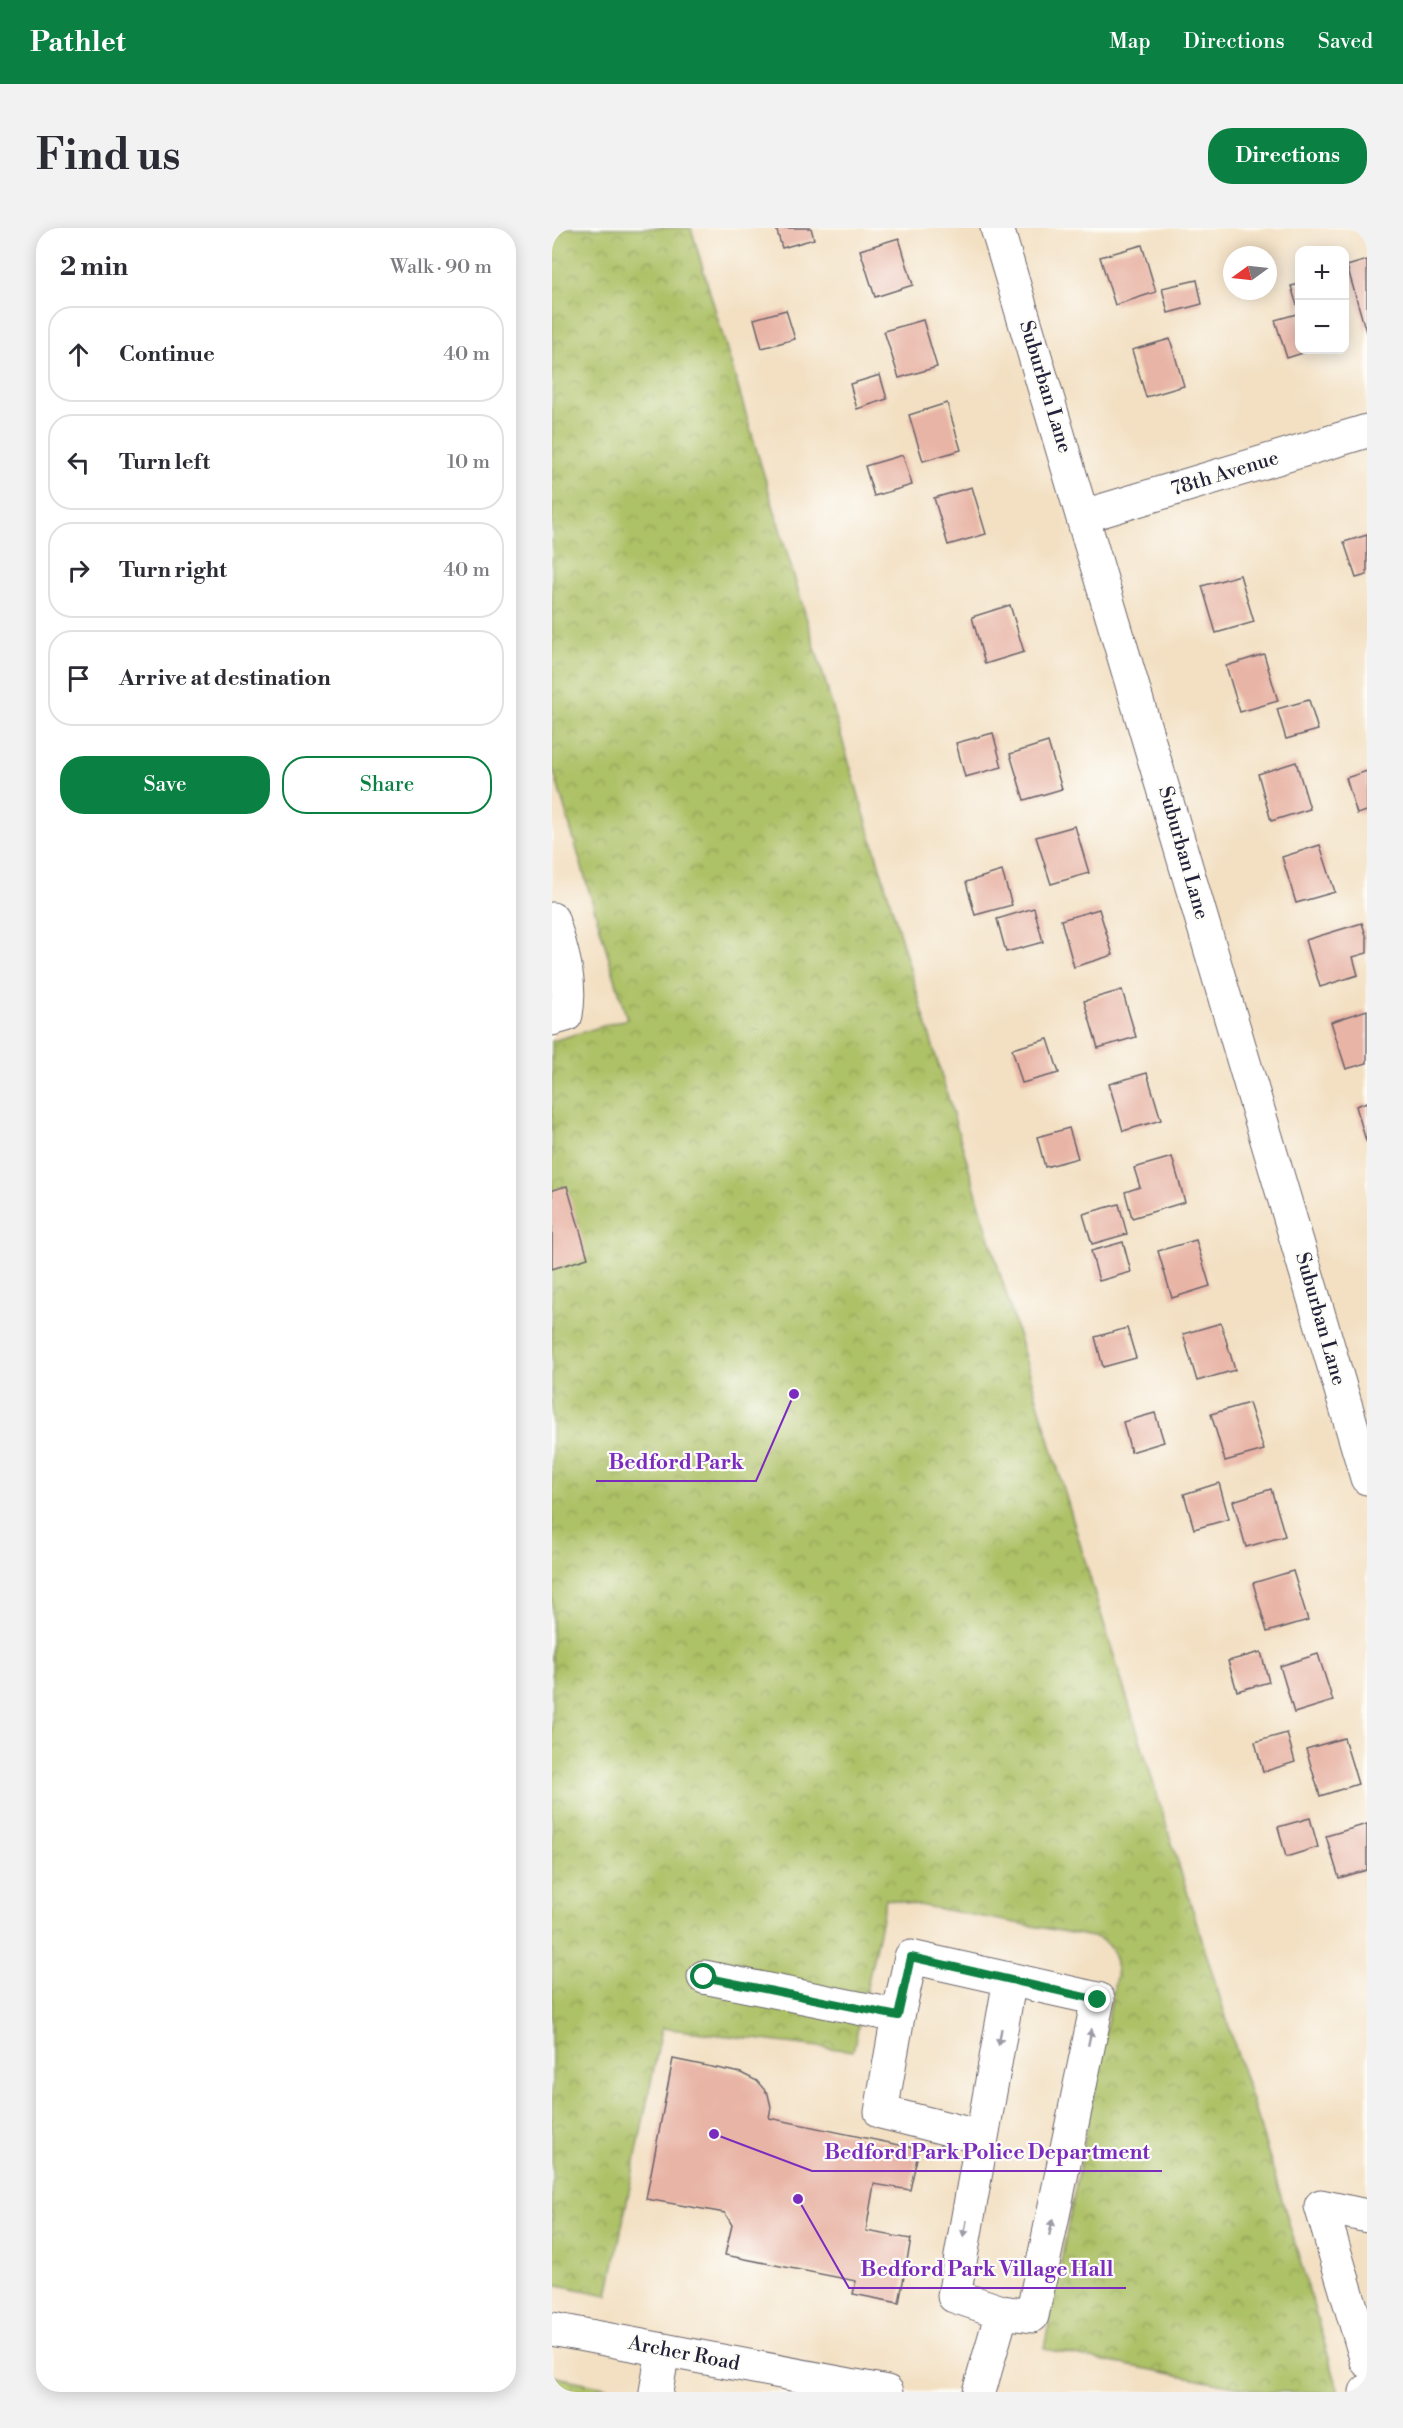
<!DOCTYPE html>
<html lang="en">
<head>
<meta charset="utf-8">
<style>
  body { margin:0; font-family:"Libre Bodoni",serif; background:#f2f2f3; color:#2b2b33 }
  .controls { position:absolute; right:18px; top:18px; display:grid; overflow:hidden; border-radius:12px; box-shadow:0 3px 15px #0003 }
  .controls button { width:54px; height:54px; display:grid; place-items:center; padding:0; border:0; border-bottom:2px solid #e1e1e2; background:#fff; color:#2b2b33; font:30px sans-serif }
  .compass { position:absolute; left:671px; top:18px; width:54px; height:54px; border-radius:50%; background:#fff; box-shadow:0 3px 15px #0003; rotate:255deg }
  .stop { position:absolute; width:18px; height:18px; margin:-14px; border:4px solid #0b8043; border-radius:50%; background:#fff }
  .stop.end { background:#0b8043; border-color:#fff; box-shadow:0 2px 6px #0008 }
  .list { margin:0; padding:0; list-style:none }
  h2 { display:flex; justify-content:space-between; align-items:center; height:78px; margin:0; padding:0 24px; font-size:26px }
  h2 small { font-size:20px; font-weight:400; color:#7c7c81 }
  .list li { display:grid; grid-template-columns:39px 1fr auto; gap:18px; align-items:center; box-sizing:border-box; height:96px; margin:0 12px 12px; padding:0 12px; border:2px solid #e1e1e2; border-radius:24px }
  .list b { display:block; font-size:22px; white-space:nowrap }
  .list em { font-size:20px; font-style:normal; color:#7c7c81 }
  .actions { display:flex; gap:12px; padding:18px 24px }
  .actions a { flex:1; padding:14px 0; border:2px solid #0b8043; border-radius:24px; text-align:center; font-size:21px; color:#0b8043 }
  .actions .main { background:#0b8043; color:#fff }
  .icon { flex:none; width:33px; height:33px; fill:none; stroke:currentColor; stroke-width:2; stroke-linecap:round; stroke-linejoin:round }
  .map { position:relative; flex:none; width:815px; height:2164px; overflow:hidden; border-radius:24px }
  header { display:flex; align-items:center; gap:36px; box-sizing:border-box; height:84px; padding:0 30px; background:#0b8043; color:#fff }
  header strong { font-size:28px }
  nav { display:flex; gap:33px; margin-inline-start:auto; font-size:21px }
  .intro { display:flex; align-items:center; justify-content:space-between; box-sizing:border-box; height:144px; padding:0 36px }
  h1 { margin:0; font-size:42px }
  .button { padding:15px 27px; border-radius:24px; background:#0b8043; color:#fff; font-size:21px; font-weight:700 }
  main { display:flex; gap:36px; padding:0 36px }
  aside { flex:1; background:#fff; border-radius:24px; box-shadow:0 3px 15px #0003 }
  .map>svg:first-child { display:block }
</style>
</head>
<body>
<header>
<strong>Pathlet</strong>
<nav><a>Map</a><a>Directions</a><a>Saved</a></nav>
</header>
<div class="intro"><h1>Find us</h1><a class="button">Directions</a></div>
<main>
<aside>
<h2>2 min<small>Walk · 90 m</small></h2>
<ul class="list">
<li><svg class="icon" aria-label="ahead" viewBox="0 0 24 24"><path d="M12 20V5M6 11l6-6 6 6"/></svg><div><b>Continue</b></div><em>40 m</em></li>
<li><svg class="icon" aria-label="left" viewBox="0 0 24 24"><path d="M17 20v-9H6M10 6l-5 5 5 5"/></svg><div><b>Turn left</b></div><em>10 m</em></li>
<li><svg class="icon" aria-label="right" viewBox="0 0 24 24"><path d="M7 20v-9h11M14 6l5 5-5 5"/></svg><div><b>Turn right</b></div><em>40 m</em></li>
<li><svg class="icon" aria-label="arrive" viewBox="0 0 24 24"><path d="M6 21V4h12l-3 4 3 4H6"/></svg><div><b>Arrive at destination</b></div></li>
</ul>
<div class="actions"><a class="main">Save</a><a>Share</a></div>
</aside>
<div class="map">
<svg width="815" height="2164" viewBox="0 0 815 2164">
  <defs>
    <pattern id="grass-dots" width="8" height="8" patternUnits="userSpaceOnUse" patternTransform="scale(1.5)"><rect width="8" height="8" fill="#adc166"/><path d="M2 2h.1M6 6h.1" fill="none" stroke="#8c9c55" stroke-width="1.8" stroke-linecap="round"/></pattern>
    <pattern id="park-crowns" width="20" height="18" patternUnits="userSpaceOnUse" patternTransform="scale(1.5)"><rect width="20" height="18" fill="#adc166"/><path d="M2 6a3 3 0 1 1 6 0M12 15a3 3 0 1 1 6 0" fill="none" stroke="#8c9c55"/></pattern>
  </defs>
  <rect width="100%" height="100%" fill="#fdfcf7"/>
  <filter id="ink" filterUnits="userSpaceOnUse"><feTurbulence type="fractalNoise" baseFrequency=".0167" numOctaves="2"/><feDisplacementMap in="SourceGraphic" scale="12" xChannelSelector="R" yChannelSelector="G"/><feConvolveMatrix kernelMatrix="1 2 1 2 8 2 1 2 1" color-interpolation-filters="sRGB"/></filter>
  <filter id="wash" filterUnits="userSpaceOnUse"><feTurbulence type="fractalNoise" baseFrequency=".008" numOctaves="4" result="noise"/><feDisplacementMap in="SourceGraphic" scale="24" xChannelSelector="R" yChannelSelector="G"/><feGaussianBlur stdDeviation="1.35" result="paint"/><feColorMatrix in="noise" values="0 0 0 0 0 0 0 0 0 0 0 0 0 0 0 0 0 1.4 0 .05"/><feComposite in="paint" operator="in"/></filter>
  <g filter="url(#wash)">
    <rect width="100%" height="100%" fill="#f3e0c3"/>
    <polygon fill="url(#grass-dots)" stroke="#687250" stroke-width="1.5" points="0,2148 77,2164 0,2164"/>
    <path fill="url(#park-crowns)" stroke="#687250" stroke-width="1.5" d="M0 0H139L544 1370 714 1918 787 2164H713L492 2121 564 1749C566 1733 561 1717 546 1710L334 1671 301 1823 110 1800 56 2067 0 2056V813L75 791 0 538Z"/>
    <g id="blocks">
      <g fill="#e8b4a5">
        <polygon points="224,0 259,0 262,11 230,20"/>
        <polygon points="347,10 361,57 323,69 308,22"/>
        <polygon points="590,17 604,64 563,77 548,29"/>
        <polygon points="815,32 815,104 814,104 795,38"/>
        <polygon points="645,52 650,76 616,85 610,60"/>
        <polygon points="748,56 748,84 747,84 739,58"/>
        <polygon points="234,82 243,111 210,120 202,91"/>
        <polygon points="748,85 748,122 760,122 735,130 723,92"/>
        <polygon points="371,92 385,139 347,150 332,103"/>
        <polygon points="618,111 632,158 594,169 580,122"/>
        <polygon points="328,147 335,171 305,181 298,156"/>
        <polygon points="395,175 409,222 371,233 357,187"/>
        <polygon points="351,227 360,257 322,268 313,238"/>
        <polygon points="420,259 434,306 396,317 382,270"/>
        <polygon points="815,307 815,347 804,350 792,314"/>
        <polygon points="688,347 702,394 664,405 650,358"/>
        <polygon points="458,377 472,424 433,436 420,389"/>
        <polygon points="712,426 726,473 688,484 674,438"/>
        <polygon points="757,472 766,502 734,511 725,481"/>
        <polygon points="441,505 450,539 413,549 404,515"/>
        <polygon points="496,514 510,561 472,572 458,526"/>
        <polygon points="744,534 758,581 719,593 706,546"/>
        <polygon points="815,543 815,583 805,586 794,550"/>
        <polygon points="523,598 537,645 499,656 484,609"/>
        <polygon points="768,617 783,664 744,675 730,629"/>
        <polygon points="450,643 460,677 423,687 414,654"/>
        <polygon points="482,680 491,714 454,724 445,691"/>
        <polygon points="547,681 561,727 522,739 509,692"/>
        <polygon points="810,695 815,710 815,725 801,729 806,747 768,759 754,712"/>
        <polygon points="570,762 584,809 546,820 532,773"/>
        <polygon points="815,782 815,835 794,841 779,794"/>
        <polygon points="496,811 507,845 470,855 460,821"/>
        <polygon points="595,845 609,892 571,903 557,856"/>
        <polygon points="815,874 815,912 814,913 804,878"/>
        <polygon points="517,900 526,930 493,939 485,909"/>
        <polygon points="620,929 633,974 580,990 573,964 588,959 582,940"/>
        <polygon points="15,958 36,1030 0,1041 0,962"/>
        <polygon points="567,976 575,1006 540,1016 531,986"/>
        <polygon points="644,1012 658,1058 620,1070 606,1023"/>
        <polygon points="571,1014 579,1044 547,1053 539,1023"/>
        <polygon points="669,1095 683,1142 645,1153 631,1106"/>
        <polygon points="575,1100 584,1130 551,1139 543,1109"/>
        <polygon points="697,1175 712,1222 673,1233 659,1186"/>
        <polygon points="603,1185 612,1214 579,1224 571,1194"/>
        <polygon points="667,1255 677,1291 642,1301 632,1266"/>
        <polygon points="719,1261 733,1308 694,1319 681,1273"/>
        <polygon points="741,1343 756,1392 715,1404 701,1355"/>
        <polygon points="709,1424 717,1454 685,1463 676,1433"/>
        <polygon points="766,1426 781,1473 742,1485 728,1438"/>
        <polygon points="735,1505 743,1534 711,1544 703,1514"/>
        <polygon points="792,1510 806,1556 768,1568 754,1521"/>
        <polygon points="758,1590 766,1619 734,1629 726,1599"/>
        <polygon points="815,1596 815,1642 787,1650 774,1608"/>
        <polygon points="121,1831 189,1845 205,1853 216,1866 219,1879 217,1890 367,1921 358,1962 322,1956 314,2003 359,2011 347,2075 301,2066 304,2053 173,2027 180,1997 173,1985 94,1971"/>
      </g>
    </g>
  </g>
  <g filter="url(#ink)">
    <use href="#blocks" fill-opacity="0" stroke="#6b646b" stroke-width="1.5"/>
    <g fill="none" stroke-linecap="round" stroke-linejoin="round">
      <g stroke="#6b646b" stroke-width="35">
        <g id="minor">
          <polyline points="445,0 815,1250"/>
          <polyline points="532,288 815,203"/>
          <path d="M0 691C10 723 20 753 14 787L0 791"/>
          <polyline points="152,1749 346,1788 359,1729 546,1771 480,2088 450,2084 402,2068 458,1751"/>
          <polyline points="346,1788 329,1884 429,1909"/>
          <polyline points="815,1988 769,1978 815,2133"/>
          <polyline points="104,2164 111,2122"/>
          <polyline points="427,2164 450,2084"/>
          <polyline points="814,2164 815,2163"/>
        </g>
      </g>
      <g stroke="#6b646b" stroke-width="35">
        <polyline id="major" points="0,2101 335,2164"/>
      </g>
      <use href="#minor" stroke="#fff" stroke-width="33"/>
      <use href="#major" stroke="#fff" stroke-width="33"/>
    </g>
    <defs><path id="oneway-solid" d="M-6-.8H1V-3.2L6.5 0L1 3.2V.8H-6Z" transform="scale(1.5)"/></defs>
    <g fill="#9c9ca7">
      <use href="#oneway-solid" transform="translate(448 1809) rotate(100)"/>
      <use href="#oneway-solid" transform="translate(538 1809) rotate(-78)"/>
      <use href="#oneway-solid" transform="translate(499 1999) rotate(-78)"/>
      <use href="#oneway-solid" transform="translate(413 2001) rotate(100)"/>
    </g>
  </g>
  <g fill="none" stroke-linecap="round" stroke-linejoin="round" filter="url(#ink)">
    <polyline stroke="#0b8043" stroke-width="8" points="152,1749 346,1788 359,1729 546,1772"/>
  </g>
  <g text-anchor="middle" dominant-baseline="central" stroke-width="4.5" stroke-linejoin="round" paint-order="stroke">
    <g font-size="20" fill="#22223b" stroke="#fdfcf7">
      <text transform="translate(493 159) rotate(73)">Suburban Lane</text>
      <text transform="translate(673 246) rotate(-17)">78th Avenue</text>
      <text transform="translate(631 625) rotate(74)">Suburban Lane</text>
      <text transform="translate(768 1091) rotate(74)">Suburban Lane</text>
      <text transform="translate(132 2126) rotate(11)">Archer Road</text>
    </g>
  </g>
  <path fill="none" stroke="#7b2cbf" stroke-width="2" d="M242 1166L204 1253H44M162 1906L260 1943H610M246 1971L297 2060H574"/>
  <g fill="#7b2cbf" stroke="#fdfcf7" stroke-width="2">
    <circle cx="242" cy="1166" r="6"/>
    <circle cx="162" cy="1906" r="6"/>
    <circle cx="246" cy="1971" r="6"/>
  </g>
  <g font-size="21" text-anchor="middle" font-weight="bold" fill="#7b2cbf" stroke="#fdfcf7" stroke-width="4.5" stroke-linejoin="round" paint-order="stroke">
    <text x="124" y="1241">Bedford Park</text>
    <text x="435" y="1931">Bedford Park Police Department</text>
    <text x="435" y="2048">Bedford Park Village Hall</text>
  </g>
</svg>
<div class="controls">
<button>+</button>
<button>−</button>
</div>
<svg class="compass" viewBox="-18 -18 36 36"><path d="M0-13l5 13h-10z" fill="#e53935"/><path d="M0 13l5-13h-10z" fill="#7c7c81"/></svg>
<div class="stop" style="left:152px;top:1749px"></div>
<div class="stop end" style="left:546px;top:1772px"></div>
</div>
</main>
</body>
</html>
